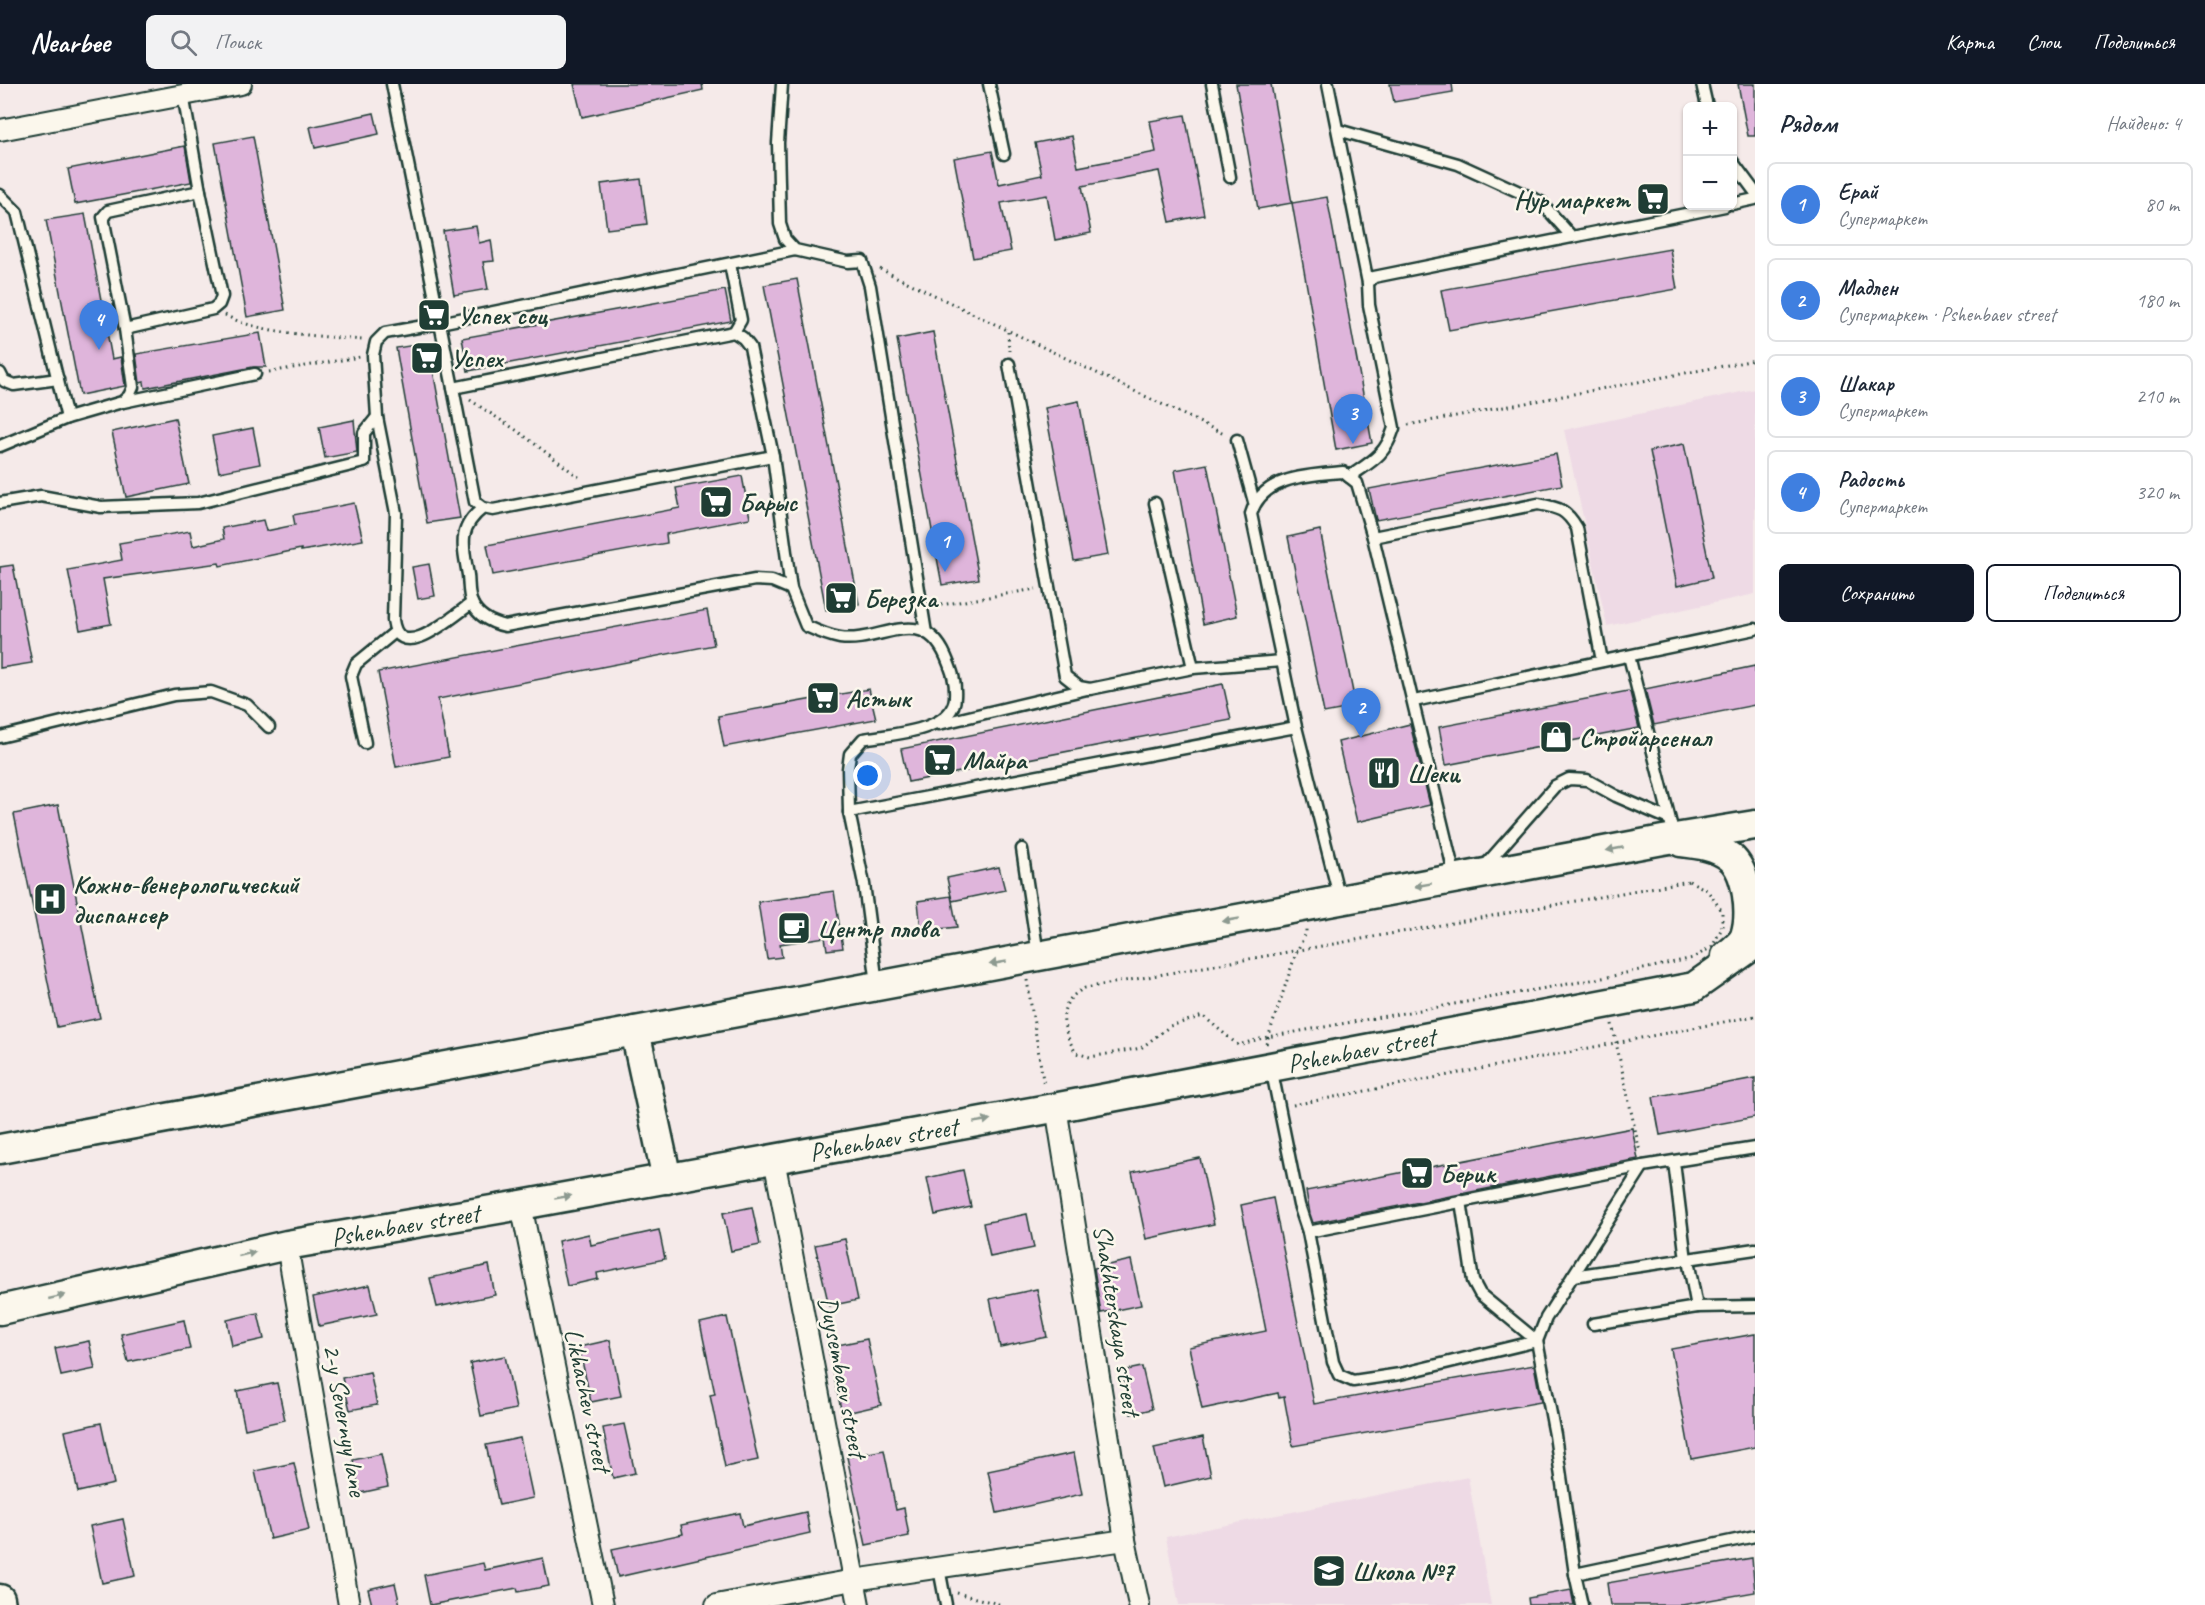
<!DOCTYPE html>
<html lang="ru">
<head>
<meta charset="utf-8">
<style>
  body { margin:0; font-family:Caveat,sans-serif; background:#f2f2f3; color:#1f2937 }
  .controls { position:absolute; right:18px; top:18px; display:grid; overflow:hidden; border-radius:9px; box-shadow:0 2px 4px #0004 }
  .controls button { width:54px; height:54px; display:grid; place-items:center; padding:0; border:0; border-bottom:2px solid #e0e1e3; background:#fff; color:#1f2937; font:30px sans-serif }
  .you { position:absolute; left:868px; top:692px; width:21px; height:21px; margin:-15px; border:4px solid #fff; border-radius:50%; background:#1a73e8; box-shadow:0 0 0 9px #1a73e833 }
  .badge { display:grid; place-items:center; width:39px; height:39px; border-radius:50%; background:#111827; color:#fff; font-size:20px; font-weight:700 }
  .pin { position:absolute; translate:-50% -50px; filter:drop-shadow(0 2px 3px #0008) }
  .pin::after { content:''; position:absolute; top:32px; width:21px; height:18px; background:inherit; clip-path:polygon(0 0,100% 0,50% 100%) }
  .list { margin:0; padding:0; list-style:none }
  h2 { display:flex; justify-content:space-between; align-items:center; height:78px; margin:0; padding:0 24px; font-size:26px }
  h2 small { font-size:20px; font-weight:400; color:#747a83 }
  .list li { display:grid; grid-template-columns:39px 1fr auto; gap:18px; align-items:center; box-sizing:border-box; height:84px; margin:0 12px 12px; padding:0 12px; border:2px solid #e0e1e3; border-radius:9px }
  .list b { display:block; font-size:22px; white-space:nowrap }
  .list p { margin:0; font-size:20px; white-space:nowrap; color:#747a83 }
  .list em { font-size:20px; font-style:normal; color:#747a83 }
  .actions { display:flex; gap:12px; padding:18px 24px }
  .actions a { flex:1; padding:14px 0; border:2px solid #111827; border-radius:9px; text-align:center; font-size:21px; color:#111827 }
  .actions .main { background:#111827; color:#fff }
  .icon { flex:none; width:33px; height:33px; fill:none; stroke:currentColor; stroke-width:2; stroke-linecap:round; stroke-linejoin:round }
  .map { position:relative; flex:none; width:1755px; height:1521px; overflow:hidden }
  header { display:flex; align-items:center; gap:36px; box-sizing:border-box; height:84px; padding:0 30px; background:#111827; color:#fff }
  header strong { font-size:28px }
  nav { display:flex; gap:33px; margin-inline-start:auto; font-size:21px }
  .search { width:420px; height:54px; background:#f2f2f3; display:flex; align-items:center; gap:15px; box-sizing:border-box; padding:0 21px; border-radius:9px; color:#747a83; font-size:22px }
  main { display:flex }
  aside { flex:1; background:#fff }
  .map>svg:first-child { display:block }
</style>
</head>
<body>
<header>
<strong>Nearbee</strong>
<div class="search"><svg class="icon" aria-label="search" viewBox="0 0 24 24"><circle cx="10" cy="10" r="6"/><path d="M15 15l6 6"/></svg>Поиск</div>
<nav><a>Карта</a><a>Слои</a><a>Поделиться</a></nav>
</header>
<main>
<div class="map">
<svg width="1755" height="1521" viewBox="0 0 1755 1521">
  <rect width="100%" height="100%" fill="#f5eae9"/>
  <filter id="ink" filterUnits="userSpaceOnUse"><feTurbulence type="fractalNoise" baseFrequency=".0167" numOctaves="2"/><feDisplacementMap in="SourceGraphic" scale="12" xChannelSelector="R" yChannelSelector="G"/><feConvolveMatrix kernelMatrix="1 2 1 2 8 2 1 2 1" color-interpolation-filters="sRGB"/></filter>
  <g filter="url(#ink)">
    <g fill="#eedae5">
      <polygon points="1755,305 1755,510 1607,542 1564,346"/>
      <polygon points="1468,1393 1491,1521 1179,1521 1166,1453"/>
    </g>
    <g fill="#dfb5db" stroke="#1f3d34" stroke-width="1.5">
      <polygon points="574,0 702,0 703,6 582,33"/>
      <polygon points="1236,0 1271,0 1292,119 1258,125"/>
      <polygon points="1390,0 1452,0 1453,8 1394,18"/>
      <polygon points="1738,0 1755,0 1755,52 1748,52"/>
      <polygon points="374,29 379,50 315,64 310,43"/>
      <polygon points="1185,31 1204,131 1170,138 1159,87 1082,102 1091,149 1055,156 1047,111 1001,119 1011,167 973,174 954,74 992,67 999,100 1042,91 1035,59 1072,52 1078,83 1156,68 1150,37"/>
      <polygon points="253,52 285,226 247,233 215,59"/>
      <polygon points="185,62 191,98 75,120 68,85"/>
      <polygon points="641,95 647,140 607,145 601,100"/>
      <polygon points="1327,113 1372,359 1336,366 1292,119"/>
      <polygon points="85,130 112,275 121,273 125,302 80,311 46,136"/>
      <polygon points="476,142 479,159 491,156 494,177 483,178 488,205 454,211 443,147"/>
      <polygon points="1670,165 1677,205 1449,246 1441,206"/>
      <polygon points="797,195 859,520 826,526 764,201"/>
      <polygon points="725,206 731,237 468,287 462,254"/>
      <polygon points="933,248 979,495 942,501 897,255"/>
      <polygon points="260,249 266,283 253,283 145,304 144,298 140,299 136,270"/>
      <polygon points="428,259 460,434 427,439 396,264"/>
      <polygon points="1079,317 1108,471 1074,477 1045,324"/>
      <polygon points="175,334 189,400 126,413 112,348"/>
      <polygon points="354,336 357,368 325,374 319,343"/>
      <polygon points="253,344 260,380 219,388 212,352"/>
      <polygon points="1684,360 1712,494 1677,502 1650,367"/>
      <polygon points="1556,370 1562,401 1376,436 1369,405"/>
      <polygon points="1207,380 1237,532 1203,540 1175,386"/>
      <polygon points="742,392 750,434 666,450 667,459 493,491 487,461 680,424 676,404"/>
      <polygon points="354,419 363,456 301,467 301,465 220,482 219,479 103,495 111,540 80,546 68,486 122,476 119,459 190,447 193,462 224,455 222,444 263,436 266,447 295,441 293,431"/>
      <polygon points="1320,446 1356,623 1324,629 1288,453"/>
      <polygon points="429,480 435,512 418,515 412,483"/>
      <polygon points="13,481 32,579 0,584 0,483"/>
      <polygon points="707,526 714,561 438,615 449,673 396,683 378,588"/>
      <polygon points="1755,582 1755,621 1654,641 1645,605"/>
      <polygon points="1223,600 1231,636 908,698 901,665"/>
      <polygon points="869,605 876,635 724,663 718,632"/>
      <polygon points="1628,607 1630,608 1639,644 1446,681 1439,643"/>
      <polygon points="1410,640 1430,721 1357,738 1338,658"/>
      <polygon points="58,721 100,934 57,943 14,730"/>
      <polygon points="999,783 1005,806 952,817 947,794"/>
      <polygon points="834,807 843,864 827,866 825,853 780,860 782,873 767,875 758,818"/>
      <polygon points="951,812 957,843 921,847 918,817"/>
      <polygon points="1755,994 1755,1033 1660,1051 1653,1013"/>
      <polygon points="1632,1044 1638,1075 1313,1139 1310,1130 1306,1107"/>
      <polygon points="1200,1074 1214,1140 1146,1155 1132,1088"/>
      <polygon points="963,1086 971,1123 935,1131 927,1094"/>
      <polygon points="1273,1114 1314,1320 1534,1281 1541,1318 1293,1362 1284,1313 1279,1314 1278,1309 1202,1325 1189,1263 1266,1247 1241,1121"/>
      <polygon points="752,1123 760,1161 731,1167 723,1129"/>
      <polygon points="1027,1130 1034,1164 990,1173 983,1139"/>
      <polygon points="659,1146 665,1175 597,1189 598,1195 567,1202 558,1157 589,1150 591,1161"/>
      <polygon points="845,1155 858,1216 829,1222 815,1161"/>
      <polygon points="1131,1176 1141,1221 1101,1229 1094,1184"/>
      <polygon points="489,1181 495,1211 437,1223 430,1194"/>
      <polygon points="370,1201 377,1230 319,1242 313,1213"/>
      <polygon points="1037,1205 1047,1253 1000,1263 990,1215"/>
      <polygon points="258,1229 264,1255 232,1262 227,1236"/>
      <polygon points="727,1233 758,1376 725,1383 710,1311 715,1310 700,1239"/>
      <polygon points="184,1236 190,1265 128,1278 121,1250"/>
      <polygon points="1755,1250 1755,1363 1691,1375 1671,1265"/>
      <polygon points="867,1255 881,1321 842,1330 828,1263"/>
      <polygon points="610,1256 621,1312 591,1318 579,1263"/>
      <polygon points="89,1257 95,1285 61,1292 55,1264"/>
      <polygon points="505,1272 516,1325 481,1332 470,1279"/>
      <polygon points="1142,1283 1152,1325 1131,1330 1122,1287"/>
      <polygon points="370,1288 377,1321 350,1326 342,1294"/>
      <polygon points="277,1299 285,1336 245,1345 237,1307"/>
      <polygon points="101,1339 114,1400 78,1408 65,1347"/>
      <polygon points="624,1340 635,1389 613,1394 603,1344"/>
      <polygon points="1203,1353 1211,1392 1163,1403 1154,1364"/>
      <polygon points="520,1354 533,1414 499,1421 486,1361"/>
      <polygon points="884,1366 896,1426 904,1424 909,1452 866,1461 847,1373"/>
      <polygon points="1074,1369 1082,1410 997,1429 988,1387"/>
      <polygon points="381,1370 388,1403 360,1409 353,1376"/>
      <polygon points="294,1379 309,1446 270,1455 255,1387"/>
      <polygon points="806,1428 810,1449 618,1493 612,1465 683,1450 681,1441 740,1429 743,1442"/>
      <polygon points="123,1435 135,1492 102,1499 90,1442"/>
      <polygon points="543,1474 549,1502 518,1508 517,1504 430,1521 424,1491 483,1479 485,1486"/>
      <polygon points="1752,1474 1755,1508 1682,1521 1610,1521 1607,1499"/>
      <polygon points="395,1499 400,1521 372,1521 368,1505"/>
      <polygon points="1571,1506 1574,1521 1529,1521 1528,1514"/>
    </g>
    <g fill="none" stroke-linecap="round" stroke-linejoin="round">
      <g stroke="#1f3d34" stroke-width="15">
        <g id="service">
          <path d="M392 0 453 304 734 248 743 254 750 263 773 372 791 505 806 542C817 547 828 552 840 554 880 560 922 519 946 573 952 587 956 597 955 613 954 648 890 650 863 655L850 670 848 685 849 728 864 800 877 900"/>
          <polyline points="782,0 778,59 780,140 785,155 795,166 848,178 862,177 870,202 926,549"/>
          <polyline points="989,0 1004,70"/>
          <polyline points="1212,0 1230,93"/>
          <polyline points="1328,0 1368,199"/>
          <polyline points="1702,0 1707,22"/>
          <polyline points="1338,46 1458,80 1541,118 1572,153"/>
          <polyline points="1732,77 1755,108"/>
          <polyline points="0,111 17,128 67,334"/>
          <polyline points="1732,120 1755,115"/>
          <polyline points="730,180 741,236 734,248"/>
          <polyline points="125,245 213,225 219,220 222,212 200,107"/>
          <polyline points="1009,280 1065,592 1079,603 1090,605 1193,584 1282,577"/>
          <polyline points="0,289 4,297 14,301 58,295"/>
          <polyline points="453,304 475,418 483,424 493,426 773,372"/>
          <polyline points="123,318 255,290"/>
          <polyline points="1237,356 1254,418"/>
          <polyline points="0,362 67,334 122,318 129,312 133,303 125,245 103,133 108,127 200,107 183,10"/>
          <path d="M1349 393C1372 377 1385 372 1394 344L1369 221 1368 199 1374 193 1725 122"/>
          <polyline points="0,419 41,412 101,423 198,419 364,378 364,349 377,333"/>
          <polyline points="1155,419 1193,584"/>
          <path d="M483 424C457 444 463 462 468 491 469 499 468 511 472 519 478 532 492 539 505 542L755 496 772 497 791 505"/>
          <path d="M1373 453 1538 420C1559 424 1566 425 1577 444L1602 577"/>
          <path d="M472 519C453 532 399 582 393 536L396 429 377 333 373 271 376 258 385 249 440 239 795 166"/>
          <polyline points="1629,572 1671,740"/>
          <polyline points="1414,617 1755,545"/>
          <polyline points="939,640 1087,605"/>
          <polyline points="0,653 174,611 211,608 247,621 269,643"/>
          <polyline points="365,659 351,592 356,580 395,548"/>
          <polyline points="849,728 1296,643"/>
          <polyline points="1022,765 1038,871"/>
          <polyline points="1483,784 1555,702 1569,695 1587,696 1616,712 1669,735"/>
          <path d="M1340 816 1296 643 1251 430C1262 392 1309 391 1343 388L1357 399 1373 453 1455 793"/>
          <polyline points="1271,983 1299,1121 1308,1148 1643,1082 1755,1064"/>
          <polyline points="1674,1078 1686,1176"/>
          <polyline points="1461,1117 1473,1197 1480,1210 1537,1257 1555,1351 1575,1490 1582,1521"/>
          <polyline points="1308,1148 1333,1278 1339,1291 1353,1297 1400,1290 1537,1257 1546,1234 1643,1082"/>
          <polyline points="1573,1192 1755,1165"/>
          <polyline points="1697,1223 1755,1222"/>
          <polyline points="1593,1240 1697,1223 1688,1176"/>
          <polyline points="939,1484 946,1521"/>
          <polyline points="1575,1490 1755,1452"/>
        </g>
      </g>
      <g stroke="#1f3d34" stroke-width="24">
        <g id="minor">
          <polyline points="0,46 241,0"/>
          <polyline points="1056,1023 1125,1456 1139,1521"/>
          <polyline points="774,1075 859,1521"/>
          <polyline points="521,1121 603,1521"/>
          <polyline points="287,1161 349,1521"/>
          <polyline points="716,1521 854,1496 1125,1456"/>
        </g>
      </g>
      <g stroke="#1f3d34" stroke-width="33">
        <g id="secondary">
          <path d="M1681 758C1698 760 1716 762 1730 773 1748 788 1752 831 1745 852 1742 860 1732 867 1726 872"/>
          <polyline points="635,947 667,1095"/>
          <polyline points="0,1065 1663,756 1755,741"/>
          <path id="s1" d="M0 1226 287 1161 521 1121 1048 1025 1694 903 1755 860"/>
          <polyline points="0,1515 1,1521"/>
        </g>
      </g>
      <g stroke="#1f3d34" stroke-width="3" stroke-dasharray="1.5 4.5" stroke-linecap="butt">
        <polyline points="880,185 1226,351"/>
        <path d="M225 231C258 250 324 252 362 256"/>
        <polyline points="1008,248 1009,267"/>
        <polyline points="269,288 360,273"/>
        <polyline points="470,316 519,348 580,394"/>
        <polyline points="1408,341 1755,276"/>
        <polyline points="935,522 1036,505"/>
        <path d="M1689 797 1707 806 1722 827V844L1712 863 1693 874 1608 893 1267 953 1238 961 1203 932 1170 942 1141 964 1090 973 1076 969C1062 945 1054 919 1085 904Z"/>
        <polyline points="1027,896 1044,1002"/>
        <polyline points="1612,940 1640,1068"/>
        <polyline points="1266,960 1296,869 1306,849 1306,845"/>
        <polyline points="1293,1021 1755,932"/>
        <polyline points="957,1509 1002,1521"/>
      </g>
      <use href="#service" stroke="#fbf7ec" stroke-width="10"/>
      <use href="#minor" stroke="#fbf7ec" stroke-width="20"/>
      <use href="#secondary" stroke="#fbf7ec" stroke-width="28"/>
    </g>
    <defs><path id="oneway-solid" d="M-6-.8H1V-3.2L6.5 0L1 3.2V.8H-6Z" transform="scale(1.5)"/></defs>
    <g fill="#8d9a90">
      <use href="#oneway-solid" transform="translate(1615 765) rotate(169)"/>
      <use href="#oneway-solid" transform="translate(1423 801) rotate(170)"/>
      <use href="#oneway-solid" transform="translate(1231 836) rotate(170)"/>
      <use href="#oneway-solid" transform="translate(998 879) rotate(170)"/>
      <use href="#oneway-solid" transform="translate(982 1037) rotate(-10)"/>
      <use href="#oneway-solid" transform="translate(563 1113) rotate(-10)"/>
      <use href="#oneway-solid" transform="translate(247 1170) rotate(-13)"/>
      <use href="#oneway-solid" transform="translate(57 1213) rotate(-13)"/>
    </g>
  </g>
  <defs>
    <g id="supermarket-square" transform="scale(1.725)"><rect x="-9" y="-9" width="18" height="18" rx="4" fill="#1f3d34" stroke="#fbf7ec"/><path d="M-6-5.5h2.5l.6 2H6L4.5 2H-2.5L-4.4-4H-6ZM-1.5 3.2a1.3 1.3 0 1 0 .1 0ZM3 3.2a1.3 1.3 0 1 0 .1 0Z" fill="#fff"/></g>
    <g id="shop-square" transform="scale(1.725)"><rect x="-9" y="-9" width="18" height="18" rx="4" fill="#1f3d34" stroke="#fbf7ec"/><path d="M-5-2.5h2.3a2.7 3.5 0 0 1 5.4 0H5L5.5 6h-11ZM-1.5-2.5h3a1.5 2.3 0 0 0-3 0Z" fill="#fff"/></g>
    <g id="restaurant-square" transform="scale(1.725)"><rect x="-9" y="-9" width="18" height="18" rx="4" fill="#1f3d34" stroke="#fbf7ec"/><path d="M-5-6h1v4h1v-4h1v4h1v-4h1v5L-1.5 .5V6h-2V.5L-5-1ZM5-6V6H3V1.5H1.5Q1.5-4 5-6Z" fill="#fff"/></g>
    <g id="hospital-square" transform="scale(1.725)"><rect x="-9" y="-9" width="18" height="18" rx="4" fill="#1f3d34" stroke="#fbf7ec"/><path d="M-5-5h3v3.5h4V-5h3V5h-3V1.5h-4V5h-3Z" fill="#fff"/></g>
    <g id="cafe-square" transform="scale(1.725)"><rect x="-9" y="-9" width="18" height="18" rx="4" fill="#1f3d34" stroke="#fbf7ec"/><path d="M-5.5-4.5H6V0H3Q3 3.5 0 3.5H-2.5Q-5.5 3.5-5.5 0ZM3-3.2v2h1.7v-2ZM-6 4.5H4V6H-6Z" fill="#fff"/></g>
    <g id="school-square" transform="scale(1.725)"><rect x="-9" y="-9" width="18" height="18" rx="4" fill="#1f3d34" stroke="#fbf7ec"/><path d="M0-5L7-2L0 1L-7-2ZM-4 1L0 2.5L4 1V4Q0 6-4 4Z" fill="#fff"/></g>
  </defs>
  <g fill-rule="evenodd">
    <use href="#supermarket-square" x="1653" y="115"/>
    <use href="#supermarket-square" x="434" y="231"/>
    <use href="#supermarket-square" x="427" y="274"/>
    <use href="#supermarket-square" x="716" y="418"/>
    <use href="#supermarket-square" x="841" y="514"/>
    <use href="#supermarket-square" x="823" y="614"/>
    <use href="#shop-square" x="1556" y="653"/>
    <use href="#supermarket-square" x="940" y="676"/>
    <use href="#restaurant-square" x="1384" y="689"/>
    <use href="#hospital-square" x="50" y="815"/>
    <use href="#cafe-square" x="794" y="844"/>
    <use href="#supermarket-square" x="1417" y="1089"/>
    <use href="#school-square" x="1329" y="1487"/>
  </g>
  <g text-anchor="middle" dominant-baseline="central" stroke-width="5" stroke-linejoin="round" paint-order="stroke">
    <g font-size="26" font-weight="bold" fill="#1f3d34" stroke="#fbf7ec" text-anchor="start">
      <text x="1630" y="115" text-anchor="end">Нур маркет</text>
      <text x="457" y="231">Успех соц</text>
      <text x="450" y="274">Успех</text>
      <text x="739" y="418">Барыс</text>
      <text x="864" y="514">Березка</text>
      <text x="846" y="614">Астык</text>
      <text x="1579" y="653">Стройарсенал</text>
      <text x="963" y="676">Майра</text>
      <text x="1407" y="689">Шеки</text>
      <text x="73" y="800">Кожно-венерологический<tspan x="73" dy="30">диспансер</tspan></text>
      <text x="817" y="844">Центр плова</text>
      <text x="1440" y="1089">Берик</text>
      <text x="1352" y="1487">Школа №7</text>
    </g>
    <g font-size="26" fill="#1f3d34" stroke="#fbf7ec">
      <text stroke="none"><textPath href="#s1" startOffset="1386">Pshenbaev street</textPath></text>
      <text stroke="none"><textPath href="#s1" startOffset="900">Pshenbaev street</textPath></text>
      <text stroke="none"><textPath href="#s1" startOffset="414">Pshenbaev street</textPath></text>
      <text transform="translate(1117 1236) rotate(81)">Shakhterskaya street</text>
      <text transform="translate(843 1293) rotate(79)">Duysembaev street</text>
      <text transform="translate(588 1316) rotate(78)">Likhachev street</text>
      <text transform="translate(345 1336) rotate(80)">2-y Severnyy lane</text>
    </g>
  </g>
</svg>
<div class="controls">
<button>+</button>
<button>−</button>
</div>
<div class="you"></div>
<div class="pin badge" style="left:945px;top:488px;background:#3f7fe0">1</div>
<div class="pin badge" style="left:1361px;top:654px;background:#3f7fe0">2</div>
<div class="pin badge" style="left:1353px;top:360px;background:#3f7fe0">3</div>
<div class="pin badge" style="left:99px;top:266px;background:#3f7fe0">4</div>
</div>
<aside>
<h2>Рядом<small>Найдено: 4</small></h2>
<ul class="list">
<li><span class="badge" style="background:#3f7fe0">1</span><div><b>Ерай</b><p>Супермаркет</p></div><em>80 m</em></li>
<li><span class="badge" style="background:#3f7fe0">2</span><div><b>Мадлен</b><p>Супермаркет · Pshenbaev street</p></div><em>180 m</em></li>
<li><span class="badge" style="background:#3f7fe0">3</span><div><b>Шакар</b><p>Супермаркет</p></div><em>210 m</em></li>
<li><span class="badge" style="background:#3f7fe0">4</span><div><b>Радость</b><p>Супермаркет</p></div><em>320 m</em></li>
</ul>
<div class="actions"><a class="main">Сохранить</a><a>Поделиться</a></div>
</aside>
</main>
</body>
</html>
